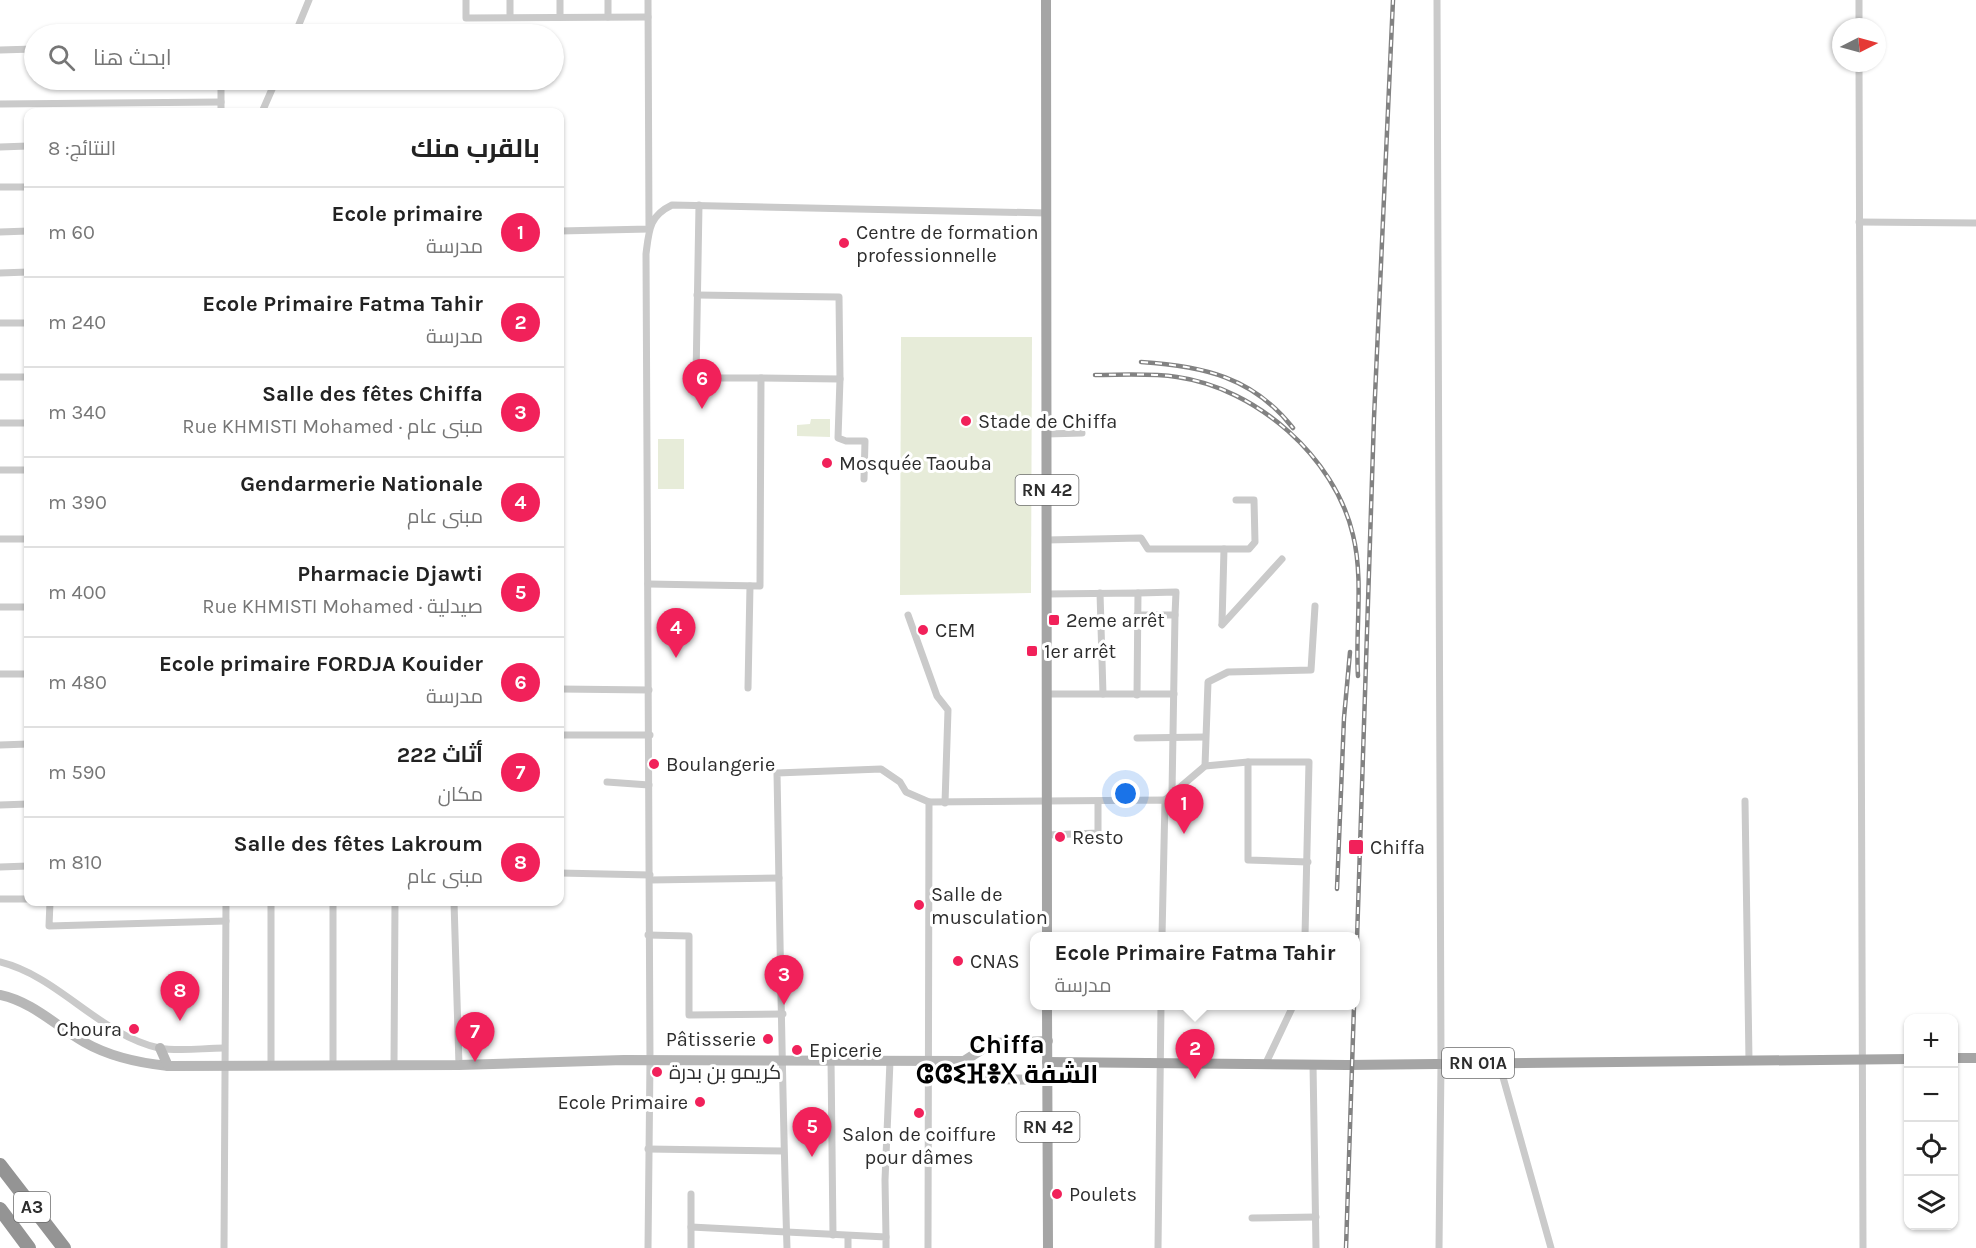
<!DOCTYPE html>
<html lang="ar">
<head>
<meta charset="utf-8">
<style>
  body { margin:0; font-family:Karla,Cairo,"Noto Sans Tifinagh",sans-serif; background:#f2f2f2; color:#222; direction:rtl }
  .controls { position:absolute; right:18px; bottom:18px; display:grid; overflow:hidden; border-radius:12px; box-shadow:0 2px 4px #0004 }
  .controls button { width:54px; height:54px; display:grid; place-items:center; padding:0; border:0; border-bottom:2px solid #e0e0e0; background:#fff; color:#222; font:30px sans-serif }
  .compass { position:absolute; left:1832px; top:18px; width:54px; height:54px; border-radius:50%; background:#fff; box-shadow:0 2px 4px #0004; rotate:84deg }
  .you { position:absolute; left:1126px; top:794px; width:21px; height:21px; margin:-15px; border:4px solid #fff; border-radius:50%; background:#1a73e8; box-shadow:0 0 0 9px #1a73e833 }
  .badge { display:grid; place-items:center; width:39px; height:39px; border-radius:50%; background:#f1215a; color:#fff; font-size:20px; font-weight:700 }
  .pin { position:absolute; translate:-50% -50px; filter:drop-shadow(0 2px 3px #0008) }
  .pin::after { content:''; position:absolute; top:32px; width:21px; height:18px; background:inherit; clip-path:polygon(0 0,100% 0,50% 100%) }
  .popup { position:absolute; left:1030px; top:932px; width:330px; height:78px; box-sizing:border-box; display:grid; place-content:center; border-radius:12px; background:#fff; filter:drop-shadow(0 2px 4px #0005); font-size:20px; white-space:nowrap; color:#767676 }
  .popup b { font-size:22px; color:#222 }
  .popup::after { content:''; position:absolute; left:50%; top:100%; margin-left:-12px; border:12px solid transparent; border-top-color:#fff }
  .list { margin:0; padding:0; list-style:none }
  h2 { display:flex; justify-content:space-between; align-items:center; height:78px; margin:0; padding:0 24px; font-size:26px }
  h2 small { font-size:20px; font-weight:400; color:#767676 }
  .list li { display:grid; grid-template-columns:39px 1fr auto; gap:18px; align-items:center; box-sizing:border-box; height:90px; padding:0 24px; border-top:2px solid #e0e0e0 }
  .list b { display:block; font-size:22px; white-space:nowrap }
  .list p { margin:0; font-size:20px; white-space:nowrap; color:#767676 }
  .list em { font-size:20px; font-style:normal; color:#767676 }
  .icon { flex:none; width:33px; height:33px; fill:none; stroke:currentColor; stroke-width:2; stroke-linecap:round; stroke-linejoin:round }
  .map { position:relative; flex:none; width:1976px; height:1248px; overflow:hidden; direction:ltr }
  .search { position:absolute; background:#fff; box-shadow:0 2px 4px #0004; left:24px; top:24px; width:540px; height:66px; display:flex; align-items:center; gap:15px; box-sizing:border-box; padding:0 21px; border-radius:33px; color:#767676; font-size:22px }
  .panel { position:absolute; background:#fff; box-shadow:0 2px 4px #0004; left:24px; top:108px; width:540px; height:798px; border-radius:12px; direction:rtl }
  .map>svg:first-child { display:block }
</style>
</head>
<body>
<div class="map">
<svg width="1976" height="1248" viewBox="0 0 1976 1248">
  <rect width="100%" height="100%" fill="#fff"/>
  <g fill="#e7ecd9">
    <polygon points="901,337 1032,337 1031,593 900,595"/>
    <polygon points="811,419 830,419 830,437 797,436 797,425 810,424"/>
    <rect x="658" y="439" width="26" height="50"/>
  </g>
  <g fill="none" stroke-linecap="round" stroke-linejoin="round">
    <g stroke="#cacaca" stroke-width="7">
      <polyline points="466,0 466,18 648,17"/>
      <polyline points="608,0 608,17"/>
      <polyline points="1437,0 1441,1063 1439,1248"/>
      <polyline points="1859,0 1859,27"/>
      <polyline points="510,17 510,0"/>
      <polyline points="560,17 560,0"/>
      <polyline points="295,34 309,0"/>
      <polyline points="0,50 34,49"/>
      <polyline points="1859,63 1863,1248"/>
      <polyline points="221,80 221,112"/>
      <polyline points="0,104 221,102"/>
      <polyline points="262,112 276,80"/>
      <polyline points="0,147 28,146"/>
      <polyline points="0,187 28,187"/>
      <polyline points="1859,222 1976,223"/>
      <polyline points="560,231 649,229 648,0"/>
      <polyline points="0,232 28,231"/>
      <polyline points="0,273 28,272"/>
      <polyline points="697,295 839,297 840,379 761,378"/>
      <polyline points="0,323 28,323"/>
      <polyline points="0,377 28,377"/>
      <polyline points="840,379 838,438 846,441 865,441 864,479"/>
      <polyline points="0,423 28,423"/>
      <polyline points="1047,434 1082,433"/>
      <polyline points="0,470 28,470"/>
      <polyline points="0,539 28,539"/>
      <polyline points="1046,540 1141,538 1148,549 1249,549 1255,542 1254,500 1236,500"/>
      <polyline points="648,584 760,586 761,378 696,378 699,205"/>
      <polyline points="1100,593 1103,694"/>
      <polyline points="1138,593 1176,592 1175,615"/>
      <polyline points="1047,594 1138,593 1137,695"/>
      <polyline points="0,607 28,607"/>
      <polyline points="908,615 937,696 948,710 945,803"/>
      <polyline points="1137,615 1175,615 1172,793"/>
      <polyline points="1222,624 1224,549"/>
      <polyline points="1222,625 1282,559"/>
      <polyline points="0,674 28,674"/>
      <polyline points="748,688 750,586"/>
      <polyline points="560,689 649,690"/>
      <polyline points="1047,694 1174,694"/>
      <polyline points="560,735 650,735"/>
      <polyline points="1137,738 1205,737"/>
      <polyline points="0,745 28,744"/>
      <polyline points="1248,762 1248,860 1308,862"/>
      <polyline points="1205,766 1208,682 1228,672 1311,670 1315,606"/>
      <polyline points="607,782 649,785"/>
      <polyline points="1165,800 1205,766 1248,762 1309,762 1305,936"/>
      <polyline points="1745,801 1749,1060"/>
      <polyline points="0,805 28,804"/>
      <polyline points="1047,835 1098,833 1098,802"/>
      <polyline points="0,867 28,866"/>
      <polyline points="560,873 650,875"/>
      <polyline points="650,880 779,878"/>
      <polyline points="0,899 28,899"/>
      <polyline points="50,902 49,926 226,921"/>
      <polyline points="333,902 333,1065"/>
      <polyline points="454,902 459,1065"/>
      <polyline points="648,935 689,936 689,1015 783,1014"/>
      <path d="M0 962C60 977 98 1034 159 1048 179 1052 203 1048 224 1048"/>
      <polyline points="831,1059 833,1235"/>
      <polyline points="1499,1063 1551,1248"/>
      <polyline points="1313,1064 1316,1248"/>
      <polyline points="271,1065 271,902"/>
      <polyline points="394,1065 395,902"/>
      <polyline points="1265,1065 1293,1006"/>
      <polyline points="648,1149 783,1151"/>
      <polyline points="691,1194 691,1227"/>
      <polyline points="1252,1218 1316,1217"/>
      <polyline points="886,1237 885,1180 890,1061"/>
      <polyline points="224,1248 226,902"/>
      <path d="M648 1248 650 1060 646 254C649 230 649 216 672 205L1047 213"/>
      <polyline points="691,1248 691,1227 886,1237 886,1248"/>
      <path d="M787 1248C782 1090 780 931 777 773L881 769 900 782 906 792 929 802 1165 800 1162 936"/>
      <polyline points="848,1248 848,1236"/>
      <polyline points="928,1248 929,802"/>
      <polyline points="1158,1248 1161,1006"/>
    </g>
    <g stroke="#b7b7b7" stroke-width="10">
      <path d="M0 995C33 1002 56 1026 84 1042 110 1057 139 1063 168 1066L459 1065 624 1060 964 1061 992 1043 1048 1041"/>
      <polyline points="160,1048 168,1066"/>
      <polyline points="964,1061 993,1079 1048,1080"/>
    </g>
    <g stroke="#a5a5a5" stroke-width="10">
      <polyline points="1046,0 1047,936"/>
      <polyline points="1047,1006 1048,1248"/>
      <polyline points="1954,1058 1976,1058"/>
      <polyline points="1047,1062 1347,1065 1908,1059"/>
    </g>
    <g stroke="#949494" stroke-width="14">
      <polyline points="0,1165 64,1248"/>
      <polyline points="0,1209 29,1248"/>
    </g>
    <g stroke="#828282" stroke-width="4.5">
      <g id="rail">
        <path d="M1141 362C1203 366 1253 377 1293 428"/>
        <path d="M1095 375C1122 375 1150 373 1177 377 1256 388 1335 457 1353 535 1364 580 1355 631 1358 676"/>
        <polyline points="1337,889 1344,718 1350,652"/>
        <polyline points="1356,970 1374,418 1393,0"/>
        <polyline points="1346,1248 1354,1006"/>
      </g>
    </g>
    <use href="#rail" stroke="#fff" stroke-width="2" stroke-dasharray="7" stroke-linecap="butt"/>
  </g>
  <g fill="#f1215a" stroke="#fff" stroke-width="2">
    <circle cx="844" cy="243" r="6"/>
    <circle cx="966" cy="421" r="6"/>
    <circle cx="827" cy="463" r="6"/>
    <rect x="1048" y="614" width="12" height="12" rx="3"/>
    <circle cx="923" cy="630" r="6"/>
    <rect x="1026" y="645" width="12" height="12" rx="3"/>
    <circle cx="654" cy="764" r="6"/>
    <circle cx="1060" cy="837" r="6"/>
    <rect x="1348" y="839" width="16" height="16" rx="3"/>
    <circle cx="919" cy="905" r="6"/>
    <circle cx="958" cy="961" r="6"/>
    <circle cx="134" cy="1029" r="6"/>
    <circle cx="768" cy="1039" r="6"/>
    <circle cx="797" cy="1050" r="6"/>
    <circle cx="657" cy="1072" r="6"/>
    <circle cx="700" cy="1102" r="6"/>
    <circle cx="919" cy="1113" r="6"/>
    <circle cx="1057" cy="1194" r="6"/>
  </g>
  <g text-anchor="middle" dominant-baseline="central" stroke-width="6" stroke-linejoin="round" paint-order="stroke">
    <g fill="#fff" stroke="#6c6c6c" stroke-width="1.5">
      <rect x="1015.5" y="475" width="63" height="30" rx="4.5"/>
      <rect x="1442" y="1048" width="72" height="30" rx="4.5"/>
      <rect x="1016.5" y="1112" width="63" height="30" rx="4.5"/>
      <rect x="14" y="1192" width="36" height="30" rx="4.5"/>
    </g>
    <g font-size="18" font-weight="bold" fill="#2d2d2d">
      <text x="1047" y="490">RN 42</text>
      <text x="1478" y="1063">RN 01A</text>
      <text x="1048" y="1127">RN 42</text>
      <text x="32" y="1207">A3</text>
    </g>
    <g font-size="20" fill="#2d2d2d" stroke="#fff" text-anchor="start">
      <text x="856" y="232">Centre de formation<tspan x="856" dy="23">professionnelle</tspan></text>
      <text x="978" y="421">Stade de Chiffa</text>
      <text x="839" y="463">Mosquée Taouba</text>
      <text x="1066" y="620">2eme arrêt</text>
      <text x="935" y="630">CEM</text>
      <text x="1044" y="651">1er arrêt</text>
      <text x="666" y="764">Boulangerie</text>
      <text x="1072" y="837">Resto</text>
      <text x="1370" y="847">Chiffa</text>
      <text x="931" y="894">Salle de<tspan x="931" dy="23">musculation</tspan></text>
      <text x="970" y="961">CNAS</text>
      <text x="122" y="1029" text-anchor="end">Choura</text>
      <text x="756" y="1039" text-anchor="end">Pâtisserie</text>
      <text x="809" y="1050">Epicerie</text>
      <text x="669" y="1072">كريمو بن بدرة</text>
      <text x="688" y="1102" text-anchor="end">Ecole Primaire</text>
      <text x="919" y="1134" text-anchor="middle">Salon de coiffure<tspan x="919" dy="23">pour dâmes</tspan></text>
      <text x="1069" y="1194">Poulets</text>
    </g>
    <g font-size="26" font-weight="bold" fill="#000" stroke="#fff">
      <text x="1007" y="1044">Chiffa<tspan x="1007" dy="30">ⵛⵛⵉⴼⴻⵝ الشفة</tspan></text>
    </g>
  </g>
</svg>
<div class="controls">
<button>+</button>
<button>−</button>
<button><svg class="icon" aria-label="locate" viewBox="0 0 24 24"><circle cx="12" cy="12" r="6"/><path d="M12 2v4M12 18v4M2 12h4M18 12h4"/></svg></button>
<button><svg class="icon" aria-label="layers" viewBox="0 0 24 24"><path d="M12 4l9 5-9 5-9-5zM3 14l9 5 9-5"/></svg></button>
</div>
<svg class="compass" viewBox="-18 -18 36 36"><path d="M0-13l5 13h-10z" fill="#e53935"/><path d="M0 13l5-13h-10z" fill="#767676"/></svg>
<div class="you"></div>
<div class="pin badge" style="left:1184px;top:834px">1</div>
<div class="pin badge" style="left:1195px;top:1079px">2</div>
<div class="popup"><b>Ecole Primaire Fatma Tahir</b>مدرسة</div>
<div class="pin badge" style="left:784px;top:1005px">3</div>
<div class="pin badge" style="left:676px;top:658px">4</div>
<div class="pin badge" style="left:812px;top:1157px">5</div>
<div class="pin badge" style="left:702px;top:409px">6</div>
<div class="pin badge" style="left:475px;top:1062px">7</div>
<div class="pin badge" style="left:180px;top:1021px">8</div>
<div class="search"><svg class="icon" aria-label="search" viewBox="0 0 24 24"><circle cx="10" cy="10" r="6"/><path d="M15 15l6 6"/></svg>ابحث هنا</div>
<section class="panel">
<h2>بالقرب منك<small>النتائج: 8</small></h2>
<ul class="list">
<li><span class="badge">1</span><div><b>Ecole primaire</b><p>مدرسة</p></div><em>60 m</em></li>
<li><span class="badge">2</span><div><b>Ecole Primaire Fatma Tahir</b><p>مدرسة</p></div><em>240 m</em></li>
<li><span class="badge">3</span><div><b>Salle des fêtes Chiffa</b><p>مبنى عام · Rue KHMISTI Mohamed</p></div><em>340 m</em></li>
<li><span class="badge">4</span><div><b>Gendarmerie Nationale</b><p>مبنى عام</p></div><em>390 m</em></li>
<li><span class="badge">5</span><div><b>Pharmacie Djawti</b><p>صيدلية · Rue KHMISTI Mohamed</p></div><em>400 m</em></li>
<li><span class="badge">6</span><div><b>Ecole primaire FORDJA Kouider</b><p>مدرسة</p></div><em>480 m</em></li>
<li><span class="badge">7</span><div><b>أثاث 222</b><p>مكان</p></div><em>590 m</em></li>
<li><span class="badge">8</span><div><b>Salle des fêtes Lakroum</b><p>مبنى عام</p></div><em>810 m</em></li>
</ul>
</section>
</div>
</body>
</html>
